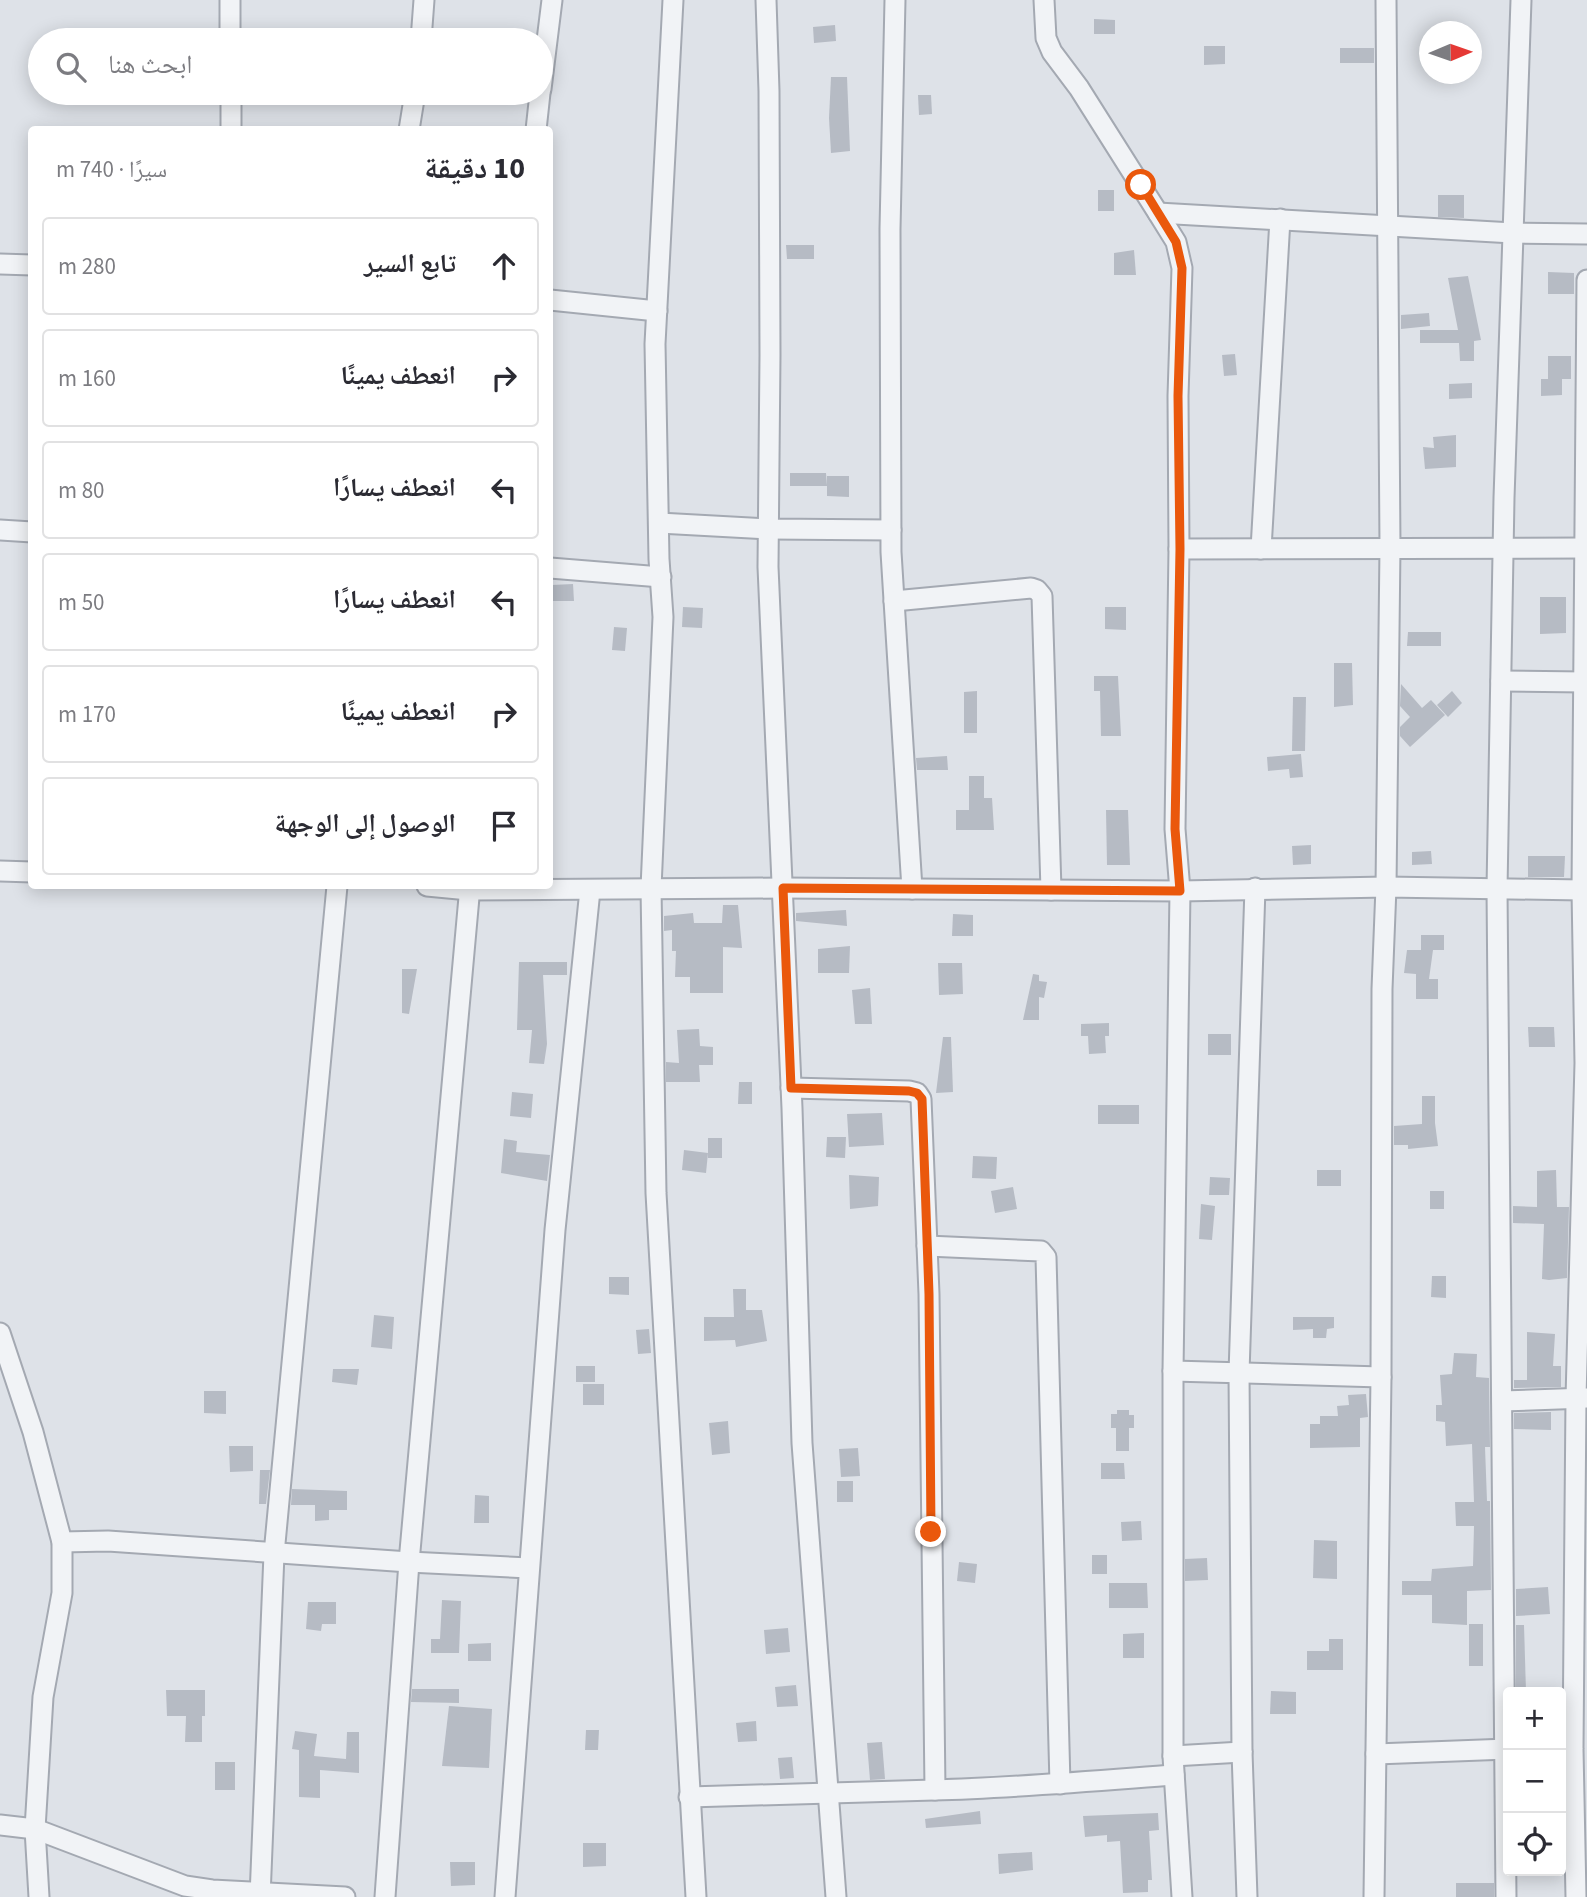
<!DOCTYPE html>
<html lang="ar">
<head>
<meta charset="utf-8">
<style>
  body { margin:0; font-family:"Source Sans 3","Noto Naskh Arabic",sans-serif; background:#f7f7f7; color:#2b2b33; direction:rtl }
  .controls { position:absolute; right:21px; bottom:21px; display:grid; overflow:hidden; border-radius:7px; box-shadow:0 4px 18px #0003 }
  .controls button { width:63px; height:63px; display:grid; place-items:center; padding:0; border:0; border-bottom:2px solid #e1e1e2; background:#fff; color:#2b2b33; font:35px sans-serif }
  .compass { position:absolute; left:1419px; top:21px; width:63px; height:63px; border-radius:50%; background:#fff; box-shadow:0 4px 18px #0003; rotate:88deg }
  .stop { position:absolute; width:21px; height:21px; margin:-16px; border:5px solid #ea580c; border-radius:50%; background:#fff }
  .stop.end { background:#ea580c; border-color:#fff; box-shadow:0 2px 7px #0008 }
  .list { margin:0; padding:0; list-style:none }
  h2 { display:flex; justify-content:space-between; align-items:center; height:91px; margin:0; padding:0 28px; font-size:30px }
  h2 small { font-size:23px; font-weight:400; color:#7c7c81 }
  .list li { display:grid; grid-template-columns:46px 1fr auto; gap:21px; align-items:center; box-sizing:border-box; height:98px; margin:0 14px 14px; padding:0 14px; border:2px solid #e1e1e2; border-radius:7px }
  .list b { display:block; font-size:26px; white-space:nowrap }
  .list em { font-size:23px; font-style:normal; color:#7c7c81 }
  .icon { flex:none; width:38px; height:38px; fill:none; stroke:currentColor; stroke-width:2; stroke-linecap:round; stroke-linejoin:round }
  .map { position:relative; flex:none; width:1587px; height:1897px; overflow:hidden; direction:ltr }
  .search { position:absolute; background:#fff; box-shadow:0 4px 18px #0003; left:28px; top:28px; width:525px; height:77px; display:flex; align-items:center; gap:18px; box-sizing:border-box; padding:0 24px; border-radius:38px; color:#7c7c81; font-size:26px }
  .panel { position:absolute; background:#fff; box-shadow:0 4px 18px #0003; left:28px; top:126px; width:525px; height:763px; border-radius:7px; direction:rtl }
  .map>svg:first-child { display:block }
</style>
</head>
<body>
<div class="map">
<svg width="1587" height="1897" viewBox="0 0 1587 1897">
  <rect width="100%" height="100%" fill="#dee2e8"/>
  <g fill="#b6bbc4">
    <polygon points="1094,19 1115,20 1115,34 1094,34"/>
    <polygon points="835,25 836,41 814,43 813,27"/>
    <polygon points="1204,46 1225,46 1225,64 1204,65"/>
    <rect x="1340" y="48" width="34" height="15"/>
    <polygon points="831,77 847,77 850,151 831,153 829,118"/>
    <polygon points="918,95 931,95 932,114 919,115"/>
    <rect x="1098" y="190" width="16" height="21"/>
    <polygon points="1438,195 1464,195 1464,218 1438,217"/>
    <polygon points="786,245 814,245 814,259 787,259"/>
    <polygon points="1134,250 1136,275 1114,275 1114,253"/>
    <polygon points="1548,272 1574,273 1574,294 1548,294"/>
    <polygon points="1468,276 1481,340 1474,341 1474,361 1460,361 1459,343 1420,343 1420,330 1458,330 1448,278"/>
    <polygon points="1429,313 1430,326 1401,329 1401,315"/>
    <polygon points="1235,354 1237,375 1224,376 1222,355"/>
    <polygon points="1548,356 1571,356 1571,379 1562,379 1562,395 1541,396 1541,379 1548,379"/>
    <polygon points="1472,383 1472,398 1449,399 1449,384"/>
    <polygon points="1456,435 1456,467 1425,469 1423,447 1434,448 1433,437"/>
    <polygon points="790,473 826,473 827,486 790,486"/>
    <polygon points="827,476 849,476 849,497 827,496"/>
    <polygon points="573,584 574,601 553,601 552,585"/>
    <polygon points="1540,597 1566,597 1566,633 1540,634"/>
    <polygon points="683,607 703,608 702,628 682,627"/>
    <polygon points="1105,607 1126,607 1126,630 1105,629"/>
    <polygon points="614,627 627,628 625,651 612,650"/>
    <polygon points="1408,632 1441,632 1441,646 1407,646"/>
    <polygon points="1334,663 1352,663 1353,705 1334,707"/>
    <polygon points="1094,676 1118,676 1121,736 1101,736 1100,691 1094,691"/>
    <polygon points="1401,684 1422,708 1431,700 1445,715 1410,747 1400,736 1400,727 1410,717 1400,706"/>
    <polygon points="977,691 977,733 964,733 964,692"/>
    <polygon points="1452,691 1462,703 1448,717 1437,705"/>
    <polygon points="1293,697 1306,697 1305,751 1292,751"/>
    <polygon points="1301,754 1303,777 1290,778 1289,769 1268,771 1267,757"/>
    <polygon points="947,756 948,770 917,770 916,758"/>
    <polygon points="969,776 984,776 984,798 992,798 994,830 956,830 956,810 969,810"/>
    <polygon points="1106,810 1128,810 1130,865 1107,865"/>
    <polygon points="1311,845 1311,864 1293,865 1292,846"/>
    <polygon points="1431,851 1432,864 1412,865 1412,852"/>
    <polygon points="1528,856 1565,856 1564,877 1528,877"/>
    <polygon points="723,905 738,905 742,948 723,947 723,993 690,993 690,977 675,977 676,951 672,951 672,930 664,931 664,916 693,913 694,923 722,923"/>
    <polygon points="846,910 847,926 796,921 796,913"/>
    <polygon points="953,914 973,915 973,936 952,936"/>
    <polygon points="1421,935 1444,935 1444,950 1433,950 1429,979 1438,979 1438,999 1416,999 1416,974 1404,973 1407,950 1421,950"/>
    <polygon points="850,946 849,973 818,973 818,949"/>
    <polygon points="519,962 567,962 567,975 543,975 547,1044 544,1064 529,1063 532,1030 517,1030"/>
    <polygon points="938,963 962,963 963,994 939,995"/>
    <polygon points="402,969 417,969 409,1014 402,1013"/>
    <polygon points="1033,974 1039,975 1039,981 1047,982 1044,998 1039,997 1039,1020 1023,1020"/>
    <polygon points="870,988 872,1024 855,1024 852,990"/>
    <polygon points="1109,1023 1109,1036 1105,1036 1106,1053 1089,1054 1088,1036 1081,1036 1081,1024"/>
    <polygon points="1528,1027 1554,1027 1555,1047 1529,1047"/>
    <polygon points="699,1029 700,1046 713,1047 713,1065 699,1065 700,1082 666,1082 666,1062 679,1063 677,1030"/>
    <rect x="1208" y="1034" width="23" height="21"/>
    <polygon points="943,1037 951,1037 953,1092 936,1093"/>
    <polygon points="739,1082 752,1082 752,1104 738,1104"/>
    <polygon points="512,1092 533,1094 531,1118 510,1116"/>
    <polygon points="1422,1096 1435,1096 1435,1123 1438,1146 1408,1149 1408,1145 1394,1145 1394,1126 1422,1124"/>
    <rect x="1098" y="1105" width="41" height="19"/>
    <polygon points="882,1113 884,1145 849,1147 847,1114"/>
    <polygon points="827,1137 846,1137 845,1158 826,1157"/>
    <rect x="708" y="1138" width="14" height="20"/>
    <polygon points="504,1139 517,1141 516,1152 550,1155 547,1181 501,1173"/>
    <polygon points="684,1150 708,1153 706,1173 682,1170"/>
    <polygon points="973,1156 997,1157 996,1179 972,1178"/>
    <rect x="1317" y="1170" width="24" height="16"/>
    <polygon points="1556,1170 1557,1207 1569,1207 1567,1278 1549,1280 1542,1279 1544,1224 1513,1223 1513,1206 1537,1207 1537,1171"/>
    <polygon points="849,1175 879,1177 878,1206 850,1209"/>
    <polygon points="1210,1177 1230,1178 1229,1195 1209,1195"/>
    <polygon points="1013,1187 1017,1209 995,1213 991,1191"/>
    <rect x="1430" y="1191" width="14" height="18"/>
    <polygon points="1201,1204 1215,1206 1212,1240 1199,1239"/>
    <polygon points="1432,1276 1446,1276 1446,1298 1431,1297"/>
    <polygon points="609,1277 629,1277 629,1295 609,1294"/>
    <polygon points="733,1289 746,1289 746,1310 762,1310 767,1341 736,1347 735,1340 704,1341 704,1317 734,1317"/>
    <polygon points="374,1315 394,1317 392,1349 371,1347"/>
    <polygon points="1293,1317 1334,1317 1334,1328 1327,1329 1326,1338 1313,1338 1313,1329 1293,1330"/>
    <polygon points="649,1329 651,1353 638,1354 636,1330"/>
    <polygon points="1527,1332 1555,1334 1553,1366 1561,1366 1561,1387 1514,1388 1514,1380 1527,1380"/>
    <polygon points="1454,1353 1477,1354 1476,1377 1489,1378 1490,1447 1485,1447 1487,1501 1490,1501 1491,1590 1467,1591 1467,1625 1432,1623 1432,1595 1402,1595 1402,1581 1431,1581 1432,1569 1473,1566 1474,1526 1456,1526 1455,1502 1474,1502 1472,1444 1446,1446 1445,1422 1436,1421 1436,1405 1442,1405 1440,1375 1452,1374"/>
    <rect x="576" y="1366" width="19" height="16"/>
    <polygon points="333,1369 359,1369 357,1385 332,1382"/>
    <rect x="583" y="1384" width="21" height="21"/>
    <polygon points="204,1391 226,1391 226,1414 204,1413"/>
    <polygon points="1366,1394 1368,1417 1360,1418 1360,1447 1310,1448 1310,1424 1320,1424 1320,1416 1338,1416 1337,1406 1349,1405 1348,1395"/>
    <polygon points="1117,1410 1129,1410 1129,1415 1134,1415 1134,1428 1129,1428 1129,1451 1116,1451 1116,1428 1111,1428 1111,1414 1117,1414"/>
    <polygon points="1551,1412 1551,1430 1514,1429 1514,1413"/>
    <polygon points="728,1421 730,1453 712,1455 709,1423"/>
    <polygon points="229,1446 253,1446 253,1471 230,1472"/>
    <polygon points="858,1448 860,1476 841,1477 839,1449"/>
    <polygon points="1101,1463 1124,1463 1125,1479 1101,1479"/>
    <polygon points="260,1470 270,1470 266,1504 259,1504"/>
    <rect x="837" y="1481" width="16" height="21"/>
    <polygon points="292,1489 347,1491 347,1510 329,1510 329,1520 315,1521 315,1505 291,1505"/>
    <polygon points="475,1495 489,1496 489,1523 474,1523"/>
    <polygon points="1141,1521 1142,1540 1122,1541 1121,1522"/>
    <polygon points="1314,1540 1337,1541 1337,1579 1313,1578"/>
    <rect x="1092" y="1555" width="15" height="19"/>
    <polygon points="1207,1558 1208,1580 1185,1581 1185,1559"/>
    <polygon points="959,1562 977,1564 975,1583 957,1581"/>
    <polygon points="1109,1583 1147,1583 1148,1608 1109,1608"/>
    <polygon points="1548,1587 1550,1614 1516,1616 1516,1589"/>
    <polygon points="442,1600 461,1601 459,1653 431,1653 431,1639 440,1639"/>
    <polygon points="308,1602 336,1602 336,1624 322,1624 321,1631 306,1629"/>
    <rect x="1469" y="1624" width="14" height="42"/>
    <polygon points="1516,1625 1524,1625 1526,1692 1516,1692"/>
    <polygon points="788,1628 790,1652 766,1654 764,1630"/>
    <polygon points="1144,1633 1144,1658 1123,1658 1123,1634"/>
    <polygon points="1329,1639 1343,1639 1343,1670 1307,1670 1307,1651 1329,1651"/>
    <polygon points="491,1643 491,1661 468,1661 468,1644"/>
    <polygon points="796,1685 798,1706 777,1707 775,1687"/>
    <polygon points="412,1689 459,1689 459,1703 411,1702"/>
    <polygon points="166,1690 205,1690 205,1716 202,1716 202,1742 185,1742 186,1716 167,1716"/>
    <polygon points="1271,1691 1296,1692 1296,1714 1270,1714"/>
    <polygon points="449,1706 492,1709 489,1768 442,1766"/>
    <polygon points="756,1721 757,1741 738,1742 736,1723"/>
    <polygon points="586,1730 599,1730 598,1750 585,1750"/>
    <polygon points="295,1731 317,1734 314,1756 346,1759 347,1732 359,1732 359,1773 320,1770 320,1798 299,1797 299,1750 292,1749"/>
    <polygon points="882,1742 885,1779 870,1780 867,1743"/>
    <polygon points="792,1757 794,1778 780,1779 778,1758"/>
    <rect x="215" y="1762" width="20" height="28"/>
    <polygon points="980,1811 981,1824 926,1828 925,1819"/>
    <polygon points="1158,1813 1159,1830 1149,1831 1152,1880 1148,1880 1148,1892 1123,1893 1120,1841 1107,1842 1107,1835 1085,1837 1083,1816"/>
    <polygon points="583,1843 606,1843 606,1866 583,1867"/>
    <polygon points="1032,1852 1033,1870 999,1874 998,1854"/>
    <polygon points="450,1862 475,1862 475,1885 451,1886"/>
    <rect x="1456" y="1883" width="38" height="14"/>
  </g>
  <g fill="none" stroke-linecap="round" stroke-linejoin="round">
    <g stroke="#a4a9b2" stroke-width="23">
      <g id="street">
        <polyline points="230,0 230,40"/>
        <polyline points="673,0 655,344 659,559 663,617 651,888 656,1193 696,1897"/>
        <polyline points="766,0 769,91 770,355 768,567 792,1108 802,1443 836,1897"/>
        <polyline points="895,0 890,229 891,552 912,889"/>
        <polyline points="1044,0 1046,38 1052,52 1079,88 1158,213 1176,242 1182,268 1178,396 1179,549 1175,829 1180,891 1173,1371 1173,1756 1182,1897"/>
        <polyline points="421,40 424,0"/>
        <polyline points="541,89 552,0"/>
        <polyline points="231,93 231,130"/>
        <polyline points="409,130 415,93"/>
        <polyline points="536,130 540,93"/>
        <polyline points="1158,213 1513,233 1587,234"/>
        <polyline points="0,264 32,265"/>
        <polyline points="550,300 657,311"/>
        <polyline points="659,523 769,529 891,530"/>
        <polyline points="0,530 32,532"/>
        <polyline points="1179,549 1584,548"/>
        <polyline points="1261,549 1280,219"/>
        <polyline points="550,568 661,577"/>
        <polyline points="894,601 1031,588 1037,590 1042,596 1051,890"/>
        <polyline points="1501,681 1584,682"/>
        <polyline points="0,871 32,872"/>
        <polyline points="427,886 469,890 783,888 1180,891 1386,887 1582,890"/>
        <polyline points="791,1088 909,1091 917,1093 921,1099 929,1294 935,1790"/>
        <polyline points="927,1246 1041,1251 1046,1257 1060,1784"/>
        <polyline points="0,1333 33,1432 62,1542 62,1593 43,1697 35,1829 39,1897"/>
        <polyline points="1173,1371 1381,1377"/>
        <polyline points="1502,1401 1587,1398"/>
        <polyline points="62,1542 108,1541 409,1562 529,1568"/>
        <polyline points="1376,1754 1508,1749"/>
        <polyline points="1173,1756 1242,1752"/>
        <path d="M689 1797C771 1794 853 1793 934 1790 1014 1788 1094 1781 1174 1775"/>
        <polyline points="0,1825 35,1829 185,1886 212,1890 345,1897"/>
        <polyline points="260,1897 274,1554 337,886"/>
        <polyline points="385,1897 409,1562 470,886"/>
        <polyline points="505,1897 555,1230 590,890"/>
        <polyline points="1247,1897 1242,1752 1239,1373 1255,888"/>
        <polyline points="1374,1897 1381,1377 1382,989 1386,887 1390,547 1386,0"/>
        <polyline points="1506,1897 1497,889 1504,498 1521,0"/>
        <polyline points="1576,1897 1573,1749 1576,1398 1585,1063 1582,890 1587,280"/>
      </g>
    </g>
    <use href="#street" stroke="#f1f3f6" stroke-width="19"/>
  </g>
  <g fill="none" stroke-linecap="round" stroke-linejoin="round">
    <polyline stroke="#ea580c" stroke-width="9" points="931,1532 929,1294 922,1099 917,1093 909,1091 791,1088 783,888 1180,891 1175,829 1180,549 1178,396 1182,268 1176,242 1141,185"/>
  </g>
</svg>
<div class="controls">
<button>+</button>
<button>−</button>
<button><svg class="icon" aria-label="locate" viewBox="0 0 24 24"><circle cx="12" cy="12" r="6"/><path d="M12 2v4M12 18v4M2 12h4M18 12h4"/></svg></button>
</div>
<svg class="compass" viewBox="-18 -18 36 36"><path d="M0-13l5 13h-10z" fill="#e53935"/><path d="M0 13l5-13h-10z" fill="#7c7c81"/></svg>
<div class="stop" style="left:1141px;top:185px"></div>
<div class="stop end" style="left:931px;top:1532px"></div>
<div class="search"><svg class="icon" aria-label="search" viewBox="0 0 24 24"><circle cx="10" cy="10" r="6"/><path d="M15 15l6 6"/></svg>ابحث هنا</div>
<section class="panel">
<h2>10 دقيقة<small>سيرًا · 740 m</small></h2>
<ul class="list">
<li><svg class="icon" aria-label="ahead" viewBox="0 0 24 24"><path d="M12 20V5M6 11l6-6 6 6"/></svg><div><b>تابع السير</b></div><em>280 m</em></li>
<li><svg class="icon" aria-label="right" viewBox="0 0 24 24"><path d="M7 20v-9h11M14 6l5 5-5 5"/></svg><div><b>انعطف يمينًا</b></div><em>160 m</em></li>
<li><svg class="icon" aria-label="left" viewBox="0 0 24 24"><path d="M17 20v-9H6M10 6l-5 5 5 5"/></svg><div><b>انعطف يسارًا</b></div><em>80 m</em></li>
<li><svg class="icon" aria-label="left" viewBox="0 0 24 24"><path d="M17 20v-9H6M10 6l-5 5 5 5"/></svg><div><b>انعطف يسارًا</b></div><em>50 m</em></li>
<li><svg class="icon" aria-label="right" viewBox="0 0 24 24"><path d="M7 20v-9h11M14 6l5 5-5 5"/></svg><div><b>انعطف يمينًا</b></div><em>170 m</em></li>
<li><svg class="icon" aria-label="arrive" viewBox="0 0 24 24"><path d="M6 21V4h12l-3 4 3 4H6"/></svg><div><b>الوصول إلى الوجهة</b></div></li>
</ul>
</section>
</div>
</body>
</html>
